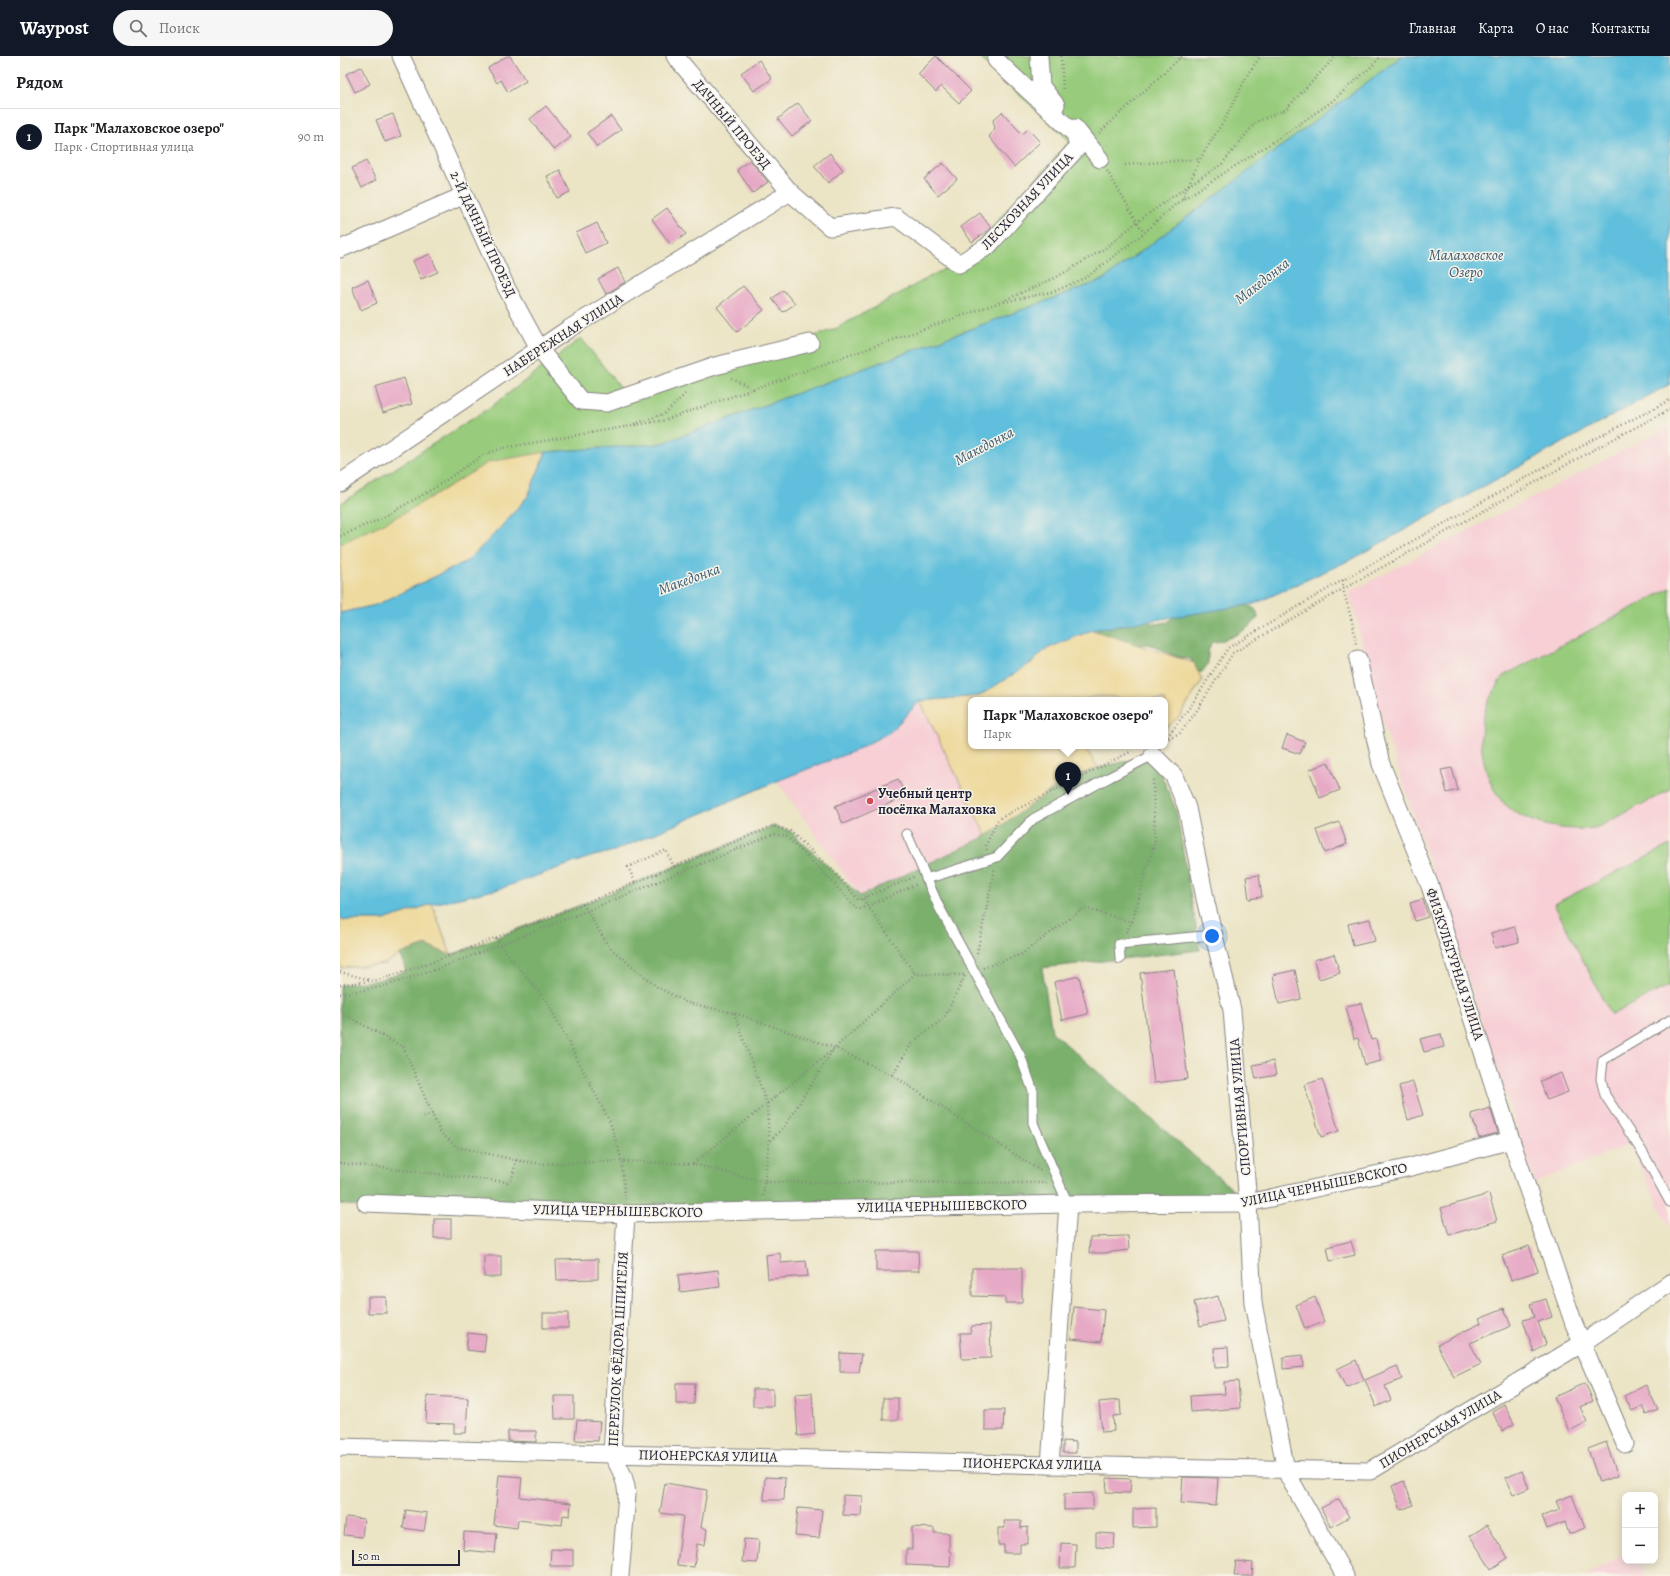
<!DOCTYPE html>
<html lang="ru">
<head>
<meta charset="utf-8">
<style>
  body { margin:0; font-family:Alegreya,serif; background:#f6f6f6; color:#202124 }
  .controls { position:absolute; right:12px; bottom:12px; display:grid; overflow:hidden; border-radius:8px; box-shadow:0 2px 10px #0003 }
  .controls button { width:36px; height:36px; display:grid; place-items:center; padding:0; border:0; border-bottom:1px solid #e0e0e0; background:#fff; color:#202124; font:20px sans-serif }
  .scale { position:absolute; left:12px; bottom:10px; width:108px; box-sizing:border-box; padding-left:4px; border:2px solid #22223b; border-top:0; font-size:11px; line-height:14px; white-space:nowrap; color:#22223b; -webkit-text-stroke:3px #f7f3e8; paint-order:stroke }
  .you { position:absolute; left:872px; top:880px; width:14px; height:14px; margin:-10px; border:3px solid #fff; border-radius:50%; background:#1a73e8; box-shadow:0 0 0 6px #1a73e833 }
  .badge { display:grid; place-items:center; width:26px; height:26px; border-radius:50%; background:#111827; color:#fff; font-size:13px; font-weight:700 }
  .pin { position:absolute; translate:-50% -33px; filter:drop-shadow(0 1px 2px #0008) }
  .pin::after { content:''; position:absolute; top:21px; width:14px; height:12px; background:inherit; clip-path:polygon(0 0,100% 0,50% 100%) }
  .popup { position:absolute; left:628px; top:641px; width:200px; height:52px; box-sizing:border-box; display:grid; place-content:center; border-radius:8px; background:#fff; filter:drop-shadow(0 1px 3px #0005); font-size:13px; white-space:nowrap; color:#757577 }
  .popup b { font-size:15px; color:#202124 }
  .popup::after { content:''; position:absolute; left:50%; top:100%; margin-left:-8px; border:8px solid transparent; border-top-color:#fff }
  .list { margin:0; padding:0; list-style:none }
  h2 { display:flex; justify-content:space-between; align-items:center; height:52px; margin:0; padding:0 16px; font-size:17px }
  h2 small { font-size:13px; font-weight:400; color:#757577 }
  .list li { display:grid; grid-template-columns:26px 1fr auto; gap:12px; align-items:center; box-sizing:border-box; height:56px; padding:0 16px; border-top:1px solid #e0e0e0 }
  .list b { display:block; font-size:15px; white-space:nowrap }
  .list p { margin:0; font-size:13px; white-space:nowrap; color:#757577 }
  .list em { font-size:13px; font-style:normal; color:#757577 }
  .icon { flex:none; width:22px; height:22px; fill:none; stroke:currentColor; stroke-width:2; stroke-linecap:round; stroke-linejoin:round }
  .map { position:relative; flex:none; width:1330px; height:1520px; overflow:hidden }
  header { display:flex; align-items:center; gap:24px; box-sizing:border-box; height:56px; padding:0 20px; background:#111827; color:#fff }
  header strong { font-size:19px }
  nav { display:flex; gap:22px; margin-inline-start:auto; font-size:14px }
  .search { width:280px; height:36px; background:#f6f6f6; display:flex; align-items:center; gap:10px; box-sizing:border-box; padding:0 14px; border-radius:22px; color:#757577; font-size:15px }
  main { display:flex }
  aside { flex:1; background:#fff }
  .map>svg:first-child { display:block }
</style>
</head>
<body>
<header>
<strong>Waypost</strong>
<div class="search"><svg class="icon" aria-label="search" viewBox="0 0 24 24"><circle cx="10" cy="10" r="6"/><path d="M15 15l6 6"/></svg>Поиск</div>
<nav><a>Главная</a><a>Карта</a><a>О нас</a><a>Контакты</a></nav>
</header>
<main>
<aside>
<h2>Рядом<small></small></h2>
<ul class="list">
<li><span class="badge">1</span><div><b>Парк &quot;Малаховское озеро&quot;</b><p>Парк · Спортивная улица</p></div><em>90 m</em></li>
</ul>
</aside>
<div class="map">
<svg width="1330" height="1520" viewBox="0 0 1330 1520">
  <rect width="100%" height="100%" fill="#f7f3e8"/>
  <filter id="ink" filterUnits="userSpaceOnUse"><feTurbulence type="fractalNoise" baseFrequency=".025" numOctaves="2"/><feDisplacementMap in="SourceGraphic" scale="8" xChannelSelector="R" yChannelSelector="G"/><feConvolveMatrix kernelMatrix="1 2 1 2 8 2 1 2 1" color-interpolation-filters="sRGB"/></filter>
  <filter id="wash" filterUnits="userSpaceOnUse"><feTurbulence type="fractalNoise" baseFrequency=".012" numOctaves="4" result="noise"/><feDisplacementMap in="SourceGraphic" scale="16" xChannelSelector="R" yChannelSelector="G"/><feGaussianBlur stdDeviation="0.9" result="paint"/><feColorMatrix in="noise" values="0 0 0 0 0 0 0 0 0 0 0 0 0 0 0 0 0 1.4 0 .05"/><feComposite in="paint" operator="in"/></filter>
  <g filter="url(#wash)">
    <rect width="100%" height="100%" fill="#ebe4c5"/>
    <g fill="#f7cfd5">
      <polygon points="1330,370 1330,1173 1289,1088 1195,1127 1036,645 1022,596 1018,567 1008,535 1017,532"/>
      <polygon points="580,645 646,780 520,840 437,725 514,695 550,676"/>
      <polygon points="1285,1497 1285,1505 1299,1505 1306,1520 1244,1520"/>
    </g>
    <g fill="#98cc7c" stroke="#5d775c">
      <polygon points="638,0 1062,0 763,224 320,388 207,396 0,557 0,448 152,350 241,282 290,344 495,273 624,202 730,85"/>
      <path d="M1330 532V734C1312 743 1294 752 1276 762 1269 765 1261 771 1254 772 1226 776 1190 769 1168 751 1145 732 1136 685 1144 658 1148 644 1155 632 1163 620Z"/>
      <polygon points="1330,789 1330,929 1271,959 1214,848"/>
    </g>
    <g fill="#7ab06c" stroke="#4e6954">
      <path d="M899 549C909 549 918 551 918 562 909 574 886 585 871 587L868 596V608L862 616H859L854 612 851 603C846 602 842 603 838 601 815 593 812 581 785 593L755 579 758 573 805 564 816 568 828 566 839 555 846 554 857 557 865 553Z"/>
      <polygon points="813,699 836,754 860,894 702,912 712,976 908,1147 63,1156 0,1148 0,929 38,924 66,915 60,898 86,889 111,899 243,848 433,770 450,775 520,840 646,780 729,722 758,712"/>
    </g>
    <g fill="#eeda9e" stroke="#887e6c">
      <polygon points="206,396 188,440 160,472 127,505 36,549 0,557 0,488 61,459 149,406"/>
      <path d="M752 574 854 607 862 624 840 660 825 673V644H786C774 640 755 638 744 644H631V690H744L758 712 729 722 646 780 580 645 639 640 694 605 703 594Z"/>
      <polygon points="92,848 111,899 86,889 60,898 45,908 0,912 0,861 4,864 44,864"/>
    </g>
    <polygon fill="#5ebfdc" stroke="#40708c" points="1062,0 1330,0 1330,328 1010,504 914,548 752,574 704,594 694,605 639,640 580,645 550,676 514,695 437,725 274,795 250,801 159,833 92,848 44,864 4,864 0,861 0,557 36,549 127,505 160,472 188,440 206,396 320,388 763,224"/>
    <g id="blocks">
      <g fill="#e7aac6">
        <polygon points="167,0 170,0 186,25 168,36 161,24 157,27 148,12"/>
        <polygon points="596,0 631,35 619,47 601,30 596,36 578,18"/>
        <polygon points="419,4 432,23 414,35 401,17"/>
        <polygon points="21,11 30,28 15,36 6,18"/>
        <polygon points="458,47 472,65 452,80 438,63"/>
        <polygon points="206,50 231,81 214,94 190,63"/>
        <polygon points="662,56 682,78 688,73 700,86 674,111 649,81 655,72 653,64"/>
        <polygon points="53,58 61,80 45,86 36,64"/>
        <polygon points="271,60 281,74 257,91 247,77"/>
        <polygon points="490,97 503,114 488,127 474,110"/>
        <polygon points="410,104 428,126 413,137 397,114"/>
        <polygon points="26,105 36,124 22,132 12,112"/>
        <polygon points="603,107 617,123 598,139 584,123"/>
        <polygon points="220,114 230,136 217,142 207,120"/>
        <polygon points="327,152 346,178 331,189 312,163"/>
        <polygon points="640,157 651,172 632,186 621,171"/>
        <polygon points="257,167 266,187 245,197 236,177"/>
        <polygon points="90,198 98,216 81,223 73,205"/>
        <polygon points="278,212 285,226 266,238 258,223"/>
        <polygon points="28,224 37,247 21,254 12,231"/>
        <polygon points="403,230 424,254 397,276 377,251"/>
        <polygon points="443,234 455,248 443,256 432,243"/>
        <polygon points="64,322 72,348 43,357 35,331"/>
        <polygon points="947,679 965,686 960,698 942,692"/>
        <polygon points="988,706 1000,734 980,742 969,714"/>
        <polygon points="1112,712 1118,734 1107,737 1101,714"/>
        <polygon points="558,723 566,740 503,768 495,750"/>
        <polygon points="999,766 1007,788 985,797 977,774"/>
        <polygon points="919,819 922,841 909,843 906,821"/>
        <polygon points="1083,843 1088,861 1075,865 1070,847"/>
        <polygon points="1030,863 1035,885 1013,890 1008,868"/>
        <polygon points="1174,870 1179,886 1155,892 1151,877"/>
        <polygon points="994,898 1000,917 979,923 974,904"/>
        <polygon points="834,913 848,1023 814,1027 800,917"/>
        <polygon points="955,914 961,943 939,948 933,919"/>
        <polygon points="739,920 748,958 722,964 714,926"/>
        <polygon points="1021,947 1031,984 1036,983 1041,1005 1025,1009 1018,982 1014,983 1006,950"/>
        <polygon points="1101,978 1104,991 1084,996 1080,983"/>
        <polygon points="933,1005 936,1019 916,1023 913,1009"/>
        <polygon points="1221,1017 1228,1036 1207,1044 1200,1025"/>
        <polygon points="982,1023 999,1075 981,1081 964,1029"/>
        <polygon points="1073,1026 1083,1059 1068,1064 1059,1030"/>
        <polygon points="1150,1052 1158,1077 1139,1082 1131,1058"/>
        <polygon points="1149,1138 1157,1165 1109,1179 1101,1152"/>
        <rect x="94" y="1163" width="17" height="19"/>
        <polygon points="788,1180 789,1194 764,1197 749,1197 750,1181"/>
        <polygon points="1011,1185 1015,1199 990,1205 987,1191"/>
        <polygon points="1189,1190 1198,1215 1171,1224 1162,1200"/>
        <polygon points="536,1195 578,1195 579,1215 536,1215"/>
        <polygon points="440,1197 441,1207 466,1205 468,1220 428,1223 426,1199"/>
        <rect x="144" y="1200" width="17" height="21"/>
        <polygon points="258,1203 258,1223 217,1224 216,1204"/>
        <polygon points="632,1212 682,1212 682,1247 665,1247 665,1241 632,1240"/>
        <polygon points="378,1214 380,1231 340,1236 338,1219"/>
        <polygon points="878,1240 884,1265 860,1270 854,1246"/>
        <rect x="28" y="1241" width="18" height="16"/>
        <polygon points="975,1241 984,1266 965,1273 956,1249"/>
        <polygon points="1206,1243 1212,1261 1198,1266 1206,1288 1194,1296 1183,1264 1194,1261 1190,1248"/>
        <polygon points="734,1251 764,1254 761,1286 731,1283"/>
        <polygon points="1164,1252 1171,1270 1130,1287 1141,1308 1114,1321 1097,1289 1141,1267 1139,1262"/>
        <rect x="203" y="1257" width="25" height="15"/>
        <polygon points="650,1269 651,1302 622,1303 620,1277 630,1277 632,1270"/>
        <polygon points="128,1277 146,1279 144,1296 126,1294"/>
        <polygon points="888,1291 889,1311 875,1312 874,1292"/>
        <polygon points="500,1297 522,1298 519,1316 500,1316"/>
        <polygon points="963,1299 964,1311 943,1313 943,1301"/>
        <polygon points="1016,1304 1024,1324 1006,1332 997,1313"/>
        <polygon points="1057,1310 1062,1323 1045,1330 1051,1344 1036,1351 1025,1324"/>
        <polygon points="898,1325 900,1352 851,1356 850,1340 885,1338 884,1326"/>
        <polygon points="336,1327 355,1327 354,1348 336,1348"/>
        <polygon points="1245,1327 1253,1345 1240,1351 1247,1366 1229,1375 1214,1341"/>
        <polygon points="1306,1329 1318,1354 1306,1359 1302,1350 1292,1355 1284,1340"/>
        <rect x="413" y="1333" width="20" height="17"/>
        <polygon points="472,1337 475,1378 458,1380 455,1338"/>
        <polygon points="87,1340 128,1342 126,1377 114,1377 114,1368 86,1367"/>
        <polygon points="214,1340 234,1340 234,1363 215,1363"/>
        <rect x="543" y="1342" width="15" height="22"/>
        <polygon points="780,1344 781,1359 773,1360 774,1375 762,1376 759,1346"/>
        <polygon points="1164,1348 1174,1368 1162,1375 1152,1355"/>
        <polygon points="645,1354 664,1354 663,1374 645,1374"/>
        <polygon points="237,1364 260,1366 258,1385 235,1384"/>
        <polygon points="168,1375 196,1375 196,1386 168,1385"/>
        <polygon points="723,1385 736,1386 736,1397 723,1397"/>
        <polygon points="1266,1386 1278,1420 1259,1426 1248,1393"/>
        <polygon points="1182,1415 1189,1432 1173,1439 1165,1422"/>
        <polygon points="159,1419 182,1421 180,1441 231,1447 230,1460 223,1459 222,1469 178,1464 177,1472 154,1469"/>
        <polygon points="425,1421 445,1422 444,1444 424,1444"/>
        <polygon points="843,1421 878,1422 876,1450 841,1447"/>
        <polygon points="767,1422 791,1423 790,1437 766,1436"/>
        <polygon points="1064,1425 1073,1449 1061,1454 1052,1430"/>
        <polygon points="325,1427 367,1434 361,1472 367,1473 365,1489 357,1488 354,1511 337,1509 343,1460 320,1457"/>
        <polygon points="753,1437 753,1453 724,1454 724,1438"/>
        <polygon points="503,1439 522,1440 521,1460 503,1459"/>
        <polygon points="1232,1439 1245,1472 1229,1478 1225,1466 1207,1473 1202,1460 1220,1454 1216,1445"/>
        <polygon points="999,1443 1009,1461 991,1471 981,1452"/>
        <polygon points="458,1452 482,1454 479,1482 455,1480"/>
        <polygon points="816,1452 816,1471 793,1472 793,1453"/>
        <polygon points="66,1454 87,1457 84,1475 63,1472"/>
        <polygon points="6,1461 24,1463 22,1481 4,1479"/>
        <polygon points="664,1465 681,1465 681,1472 688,1471 688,1488 680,1488 680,1497 664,1497 664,1489 658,1489 658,1472 665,1472"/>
        <polygon points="1147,1469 1168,1502 1151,1513 1130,1480"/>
        <polygon points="572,1471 594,1472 594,1477 609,1477 609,1495 611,1496 610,1511 566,1509 566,1493 572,1493"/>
        <polygon points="124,1476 157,1478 155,1497 123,1494"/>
        <polygon points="756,1477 775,1478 774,1492 756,1491"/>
        <polygon points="404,1483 419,1484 417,1507 402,1506"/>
        <polygon points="721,1487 736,1488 735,1512 720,1512"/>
        <polygon points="211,1493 233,1494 233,1510 210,1510"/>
        <polygon points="896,1505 913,1507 912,1520 894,1520"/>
      </g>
    </g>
  </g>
  <g filter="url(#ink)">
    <use href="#blocks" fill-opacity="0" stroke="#868380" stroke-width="1"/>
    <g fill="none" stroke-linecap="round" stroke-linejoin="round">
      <g stroke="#868380" stroke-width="11">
        <g id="service">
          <polyline points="567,778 599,851 680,999 693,1035 693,1067 728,1148"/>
          <polyline points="586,823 657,801 693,763 770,721 813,699"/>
          <polyline points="780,903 779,888 874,879"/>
          <polyline points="1330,964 1263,1004 1261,1023 1265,1039 1303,1097 1330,1146"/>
        </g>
      </g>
      <g stroke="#868380" stroke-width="19">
        <g id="minor">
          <polyline points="61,0 166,231 200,294 241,345 267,347 375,310 470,287"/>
          <polyline points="335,0 450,136 490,171 556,161 619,208 648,190 738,91 735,78 656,4"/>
          <polyline points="699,0 701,30 716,49"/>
          <polyline points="735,72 760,103"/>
          <polyline points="0,193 125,139"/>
          <polyline points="0,427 227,274 450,136"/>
          <polyline points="1018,603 1041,708 1090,830 1171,1084 1234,1268 1285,1388"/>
          <polyline points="813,699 834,720 847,752 866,847 892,954 908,1147 913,1247 946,1414 950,1423 1005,1520"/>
          <polyline points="26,1147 286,1158 728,1148 908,1147 1071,1111 1171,1084"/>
          <polyline points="0,1391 710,1409 1030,1415 1241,1288 1330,1227"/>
          <polyline points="710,1409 728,1148"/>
          <path d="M280 1520 287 1439C286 1423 280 1412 272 1398L286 1158"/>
        </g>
      </g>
      <g stroke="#868380" stroke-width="2.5" stroke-dasharray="1 3" stroke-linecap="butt">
        <polyline points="721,0 723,33"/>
        <polyline points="759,77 842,0"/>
        <polyline points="785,109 860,103"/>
        <polyline points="767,115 804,177"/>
        <polyline points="842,143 860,103 886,61 909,16 921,0"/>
        <polyline points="664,246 715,235 747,221 804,177 837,147 936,84 990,47 1031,11 1041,0"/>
        <polyline points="391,322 414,333"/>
        <polyline points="294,368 326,357 345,338"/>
        <polyline points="0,480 40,463 93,433 143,399 163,392 325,364 658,247 717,221 764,193 797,166 849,129 882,108 916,66 945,54 996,0"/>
        <polyline points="1003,524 1003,533 1013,569 1016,588"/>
        <polyline points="825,684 852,648 888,592 1003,524 1251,385 1330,344"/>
        <polyline points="825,684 840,677 856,656 893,597 1003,533 1255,393 1330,353"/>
        <polyline points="647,794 646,789 658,763 790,696"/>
        <polyline points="295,826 288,811 326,794 334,811"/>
        <polyline points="523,843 575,918"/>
        <polyline points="243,848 269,891 317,931 348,947 394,957 495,992 552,1019 702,1116"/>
        <polyline points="786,876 792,866 815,785 813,722"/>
        <polyline points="156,882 160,889 208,947 270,1066 282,1105 285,1143"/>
        <polyline points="637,897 655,812"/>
        <polyline points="643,912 682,898 744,852 792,866"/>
        <polyline points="0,916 30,924"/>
        <polyline points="0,929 38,924 93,906 243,848 433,770 450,775 493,815 519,844 574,821"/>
        <polyline points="0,938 41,931 97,913 247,855 434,778 447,781 487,820 517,853 521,853 577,828"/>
        <polyline points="0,956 63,991 100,1076 117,1091 176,1104 202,1108 282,1105 353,1108 424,1126 707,1127"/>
        <polyline points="394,957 427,1048 429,1086"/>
        <polyline points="552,1019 572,987 604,962 625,920"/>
        <polyline points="84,1061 93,1058"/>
        <polyline points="0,1107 167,1126 172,1122 176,1104"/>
        <polyline points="353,1108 495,992 575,918 624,919"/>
        <polyline points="423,1140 429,1086 444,1071 493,994"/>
      </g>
      <use href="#service" stroke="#fff" stroke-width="9"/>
      <use href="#minor" stroke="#fff" stroke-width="17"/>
    </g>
  </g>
  <circle fill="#d1495b" stroke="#f7f3e8" stroke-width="1.5" cx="530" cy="745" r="4"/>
  <g text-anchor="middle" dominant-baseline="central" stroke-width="3" stroke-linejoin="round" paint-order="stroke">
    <g font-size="14" fill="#22223b" stroke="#f7f3e8">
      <text transform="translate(392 68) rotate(50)">ДАЧНЫЙ ПРОЕЗД</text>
      <text transform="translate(687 145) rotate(-47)">ЛЕСХОЗНАЯ УЛИЦА</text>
      <text transform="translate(143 178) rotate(65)">2-Й ДАЧНЫЙ ПРОЕЗД</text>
      <text transform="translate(223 279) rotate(-33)">НАБЕРЕЖНАЯ УЛИЦА</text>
      <text transform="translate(1115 908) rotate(72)">ФИЗКУЛЬТУРНАЯ УЛИЦА</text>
      <text transform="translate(900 1051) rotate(-95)">СПОРТИВНАЯ УЛИЦА</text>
      <text transform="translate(984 1129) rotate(-12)">УЛИЦА ЧЕРНЫШЕВСКОГО</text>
      <text transform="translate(602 1150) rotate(-1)">УЛИЦА ЧЕРНЫШЕВСКОГО</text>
      <text transform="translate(278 1155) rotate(1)">УЛИЦА ЧЕРНЫШЕВСКОГО</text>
      <text transform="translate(278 1293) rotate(-87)">ПЕРЕУЛОК ФЁДОРА ШПИГЕЛЯ</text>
      <text transform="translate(1100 1373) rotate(-31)">ПИОНЕРСКАЯ УЛИЦА</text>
      <text transform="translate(368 1400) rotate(1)">ПИОНЕРСКАЯ УЛИЦА</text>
      <text transform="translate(692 1408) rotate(1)">ПИОНЕРСКАЯ УЛИЦА</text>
    </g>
    <g font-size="14" font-weight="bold" fill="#22223b" stroke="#f7f3e8" text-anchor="start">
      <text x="538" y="737">Учебный центр<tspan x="538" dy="16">посёлка Малаховка</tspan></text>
    </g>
    <g font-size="15" font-style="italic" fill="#375973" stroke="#f7f3e8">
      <text x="1126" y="199">Малаховское<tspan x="1126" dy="17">Озеро</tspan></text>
      <text transform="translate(922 225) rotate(-38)">Македонка</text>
      <text transform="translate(644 390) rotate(-28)">Македонка</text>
      <text transform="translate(349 523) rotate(-20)">Македонка</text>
    </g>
  </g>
</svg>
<div class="controls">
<button>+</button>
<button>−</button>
</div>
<div class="scale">50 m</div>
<div class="you"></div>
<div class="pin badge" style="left:728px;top:739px">1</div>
<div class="popup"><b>Парк &quot;Малаховское озеро&quot;</b>Парк</div>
</div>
</main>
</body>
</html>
